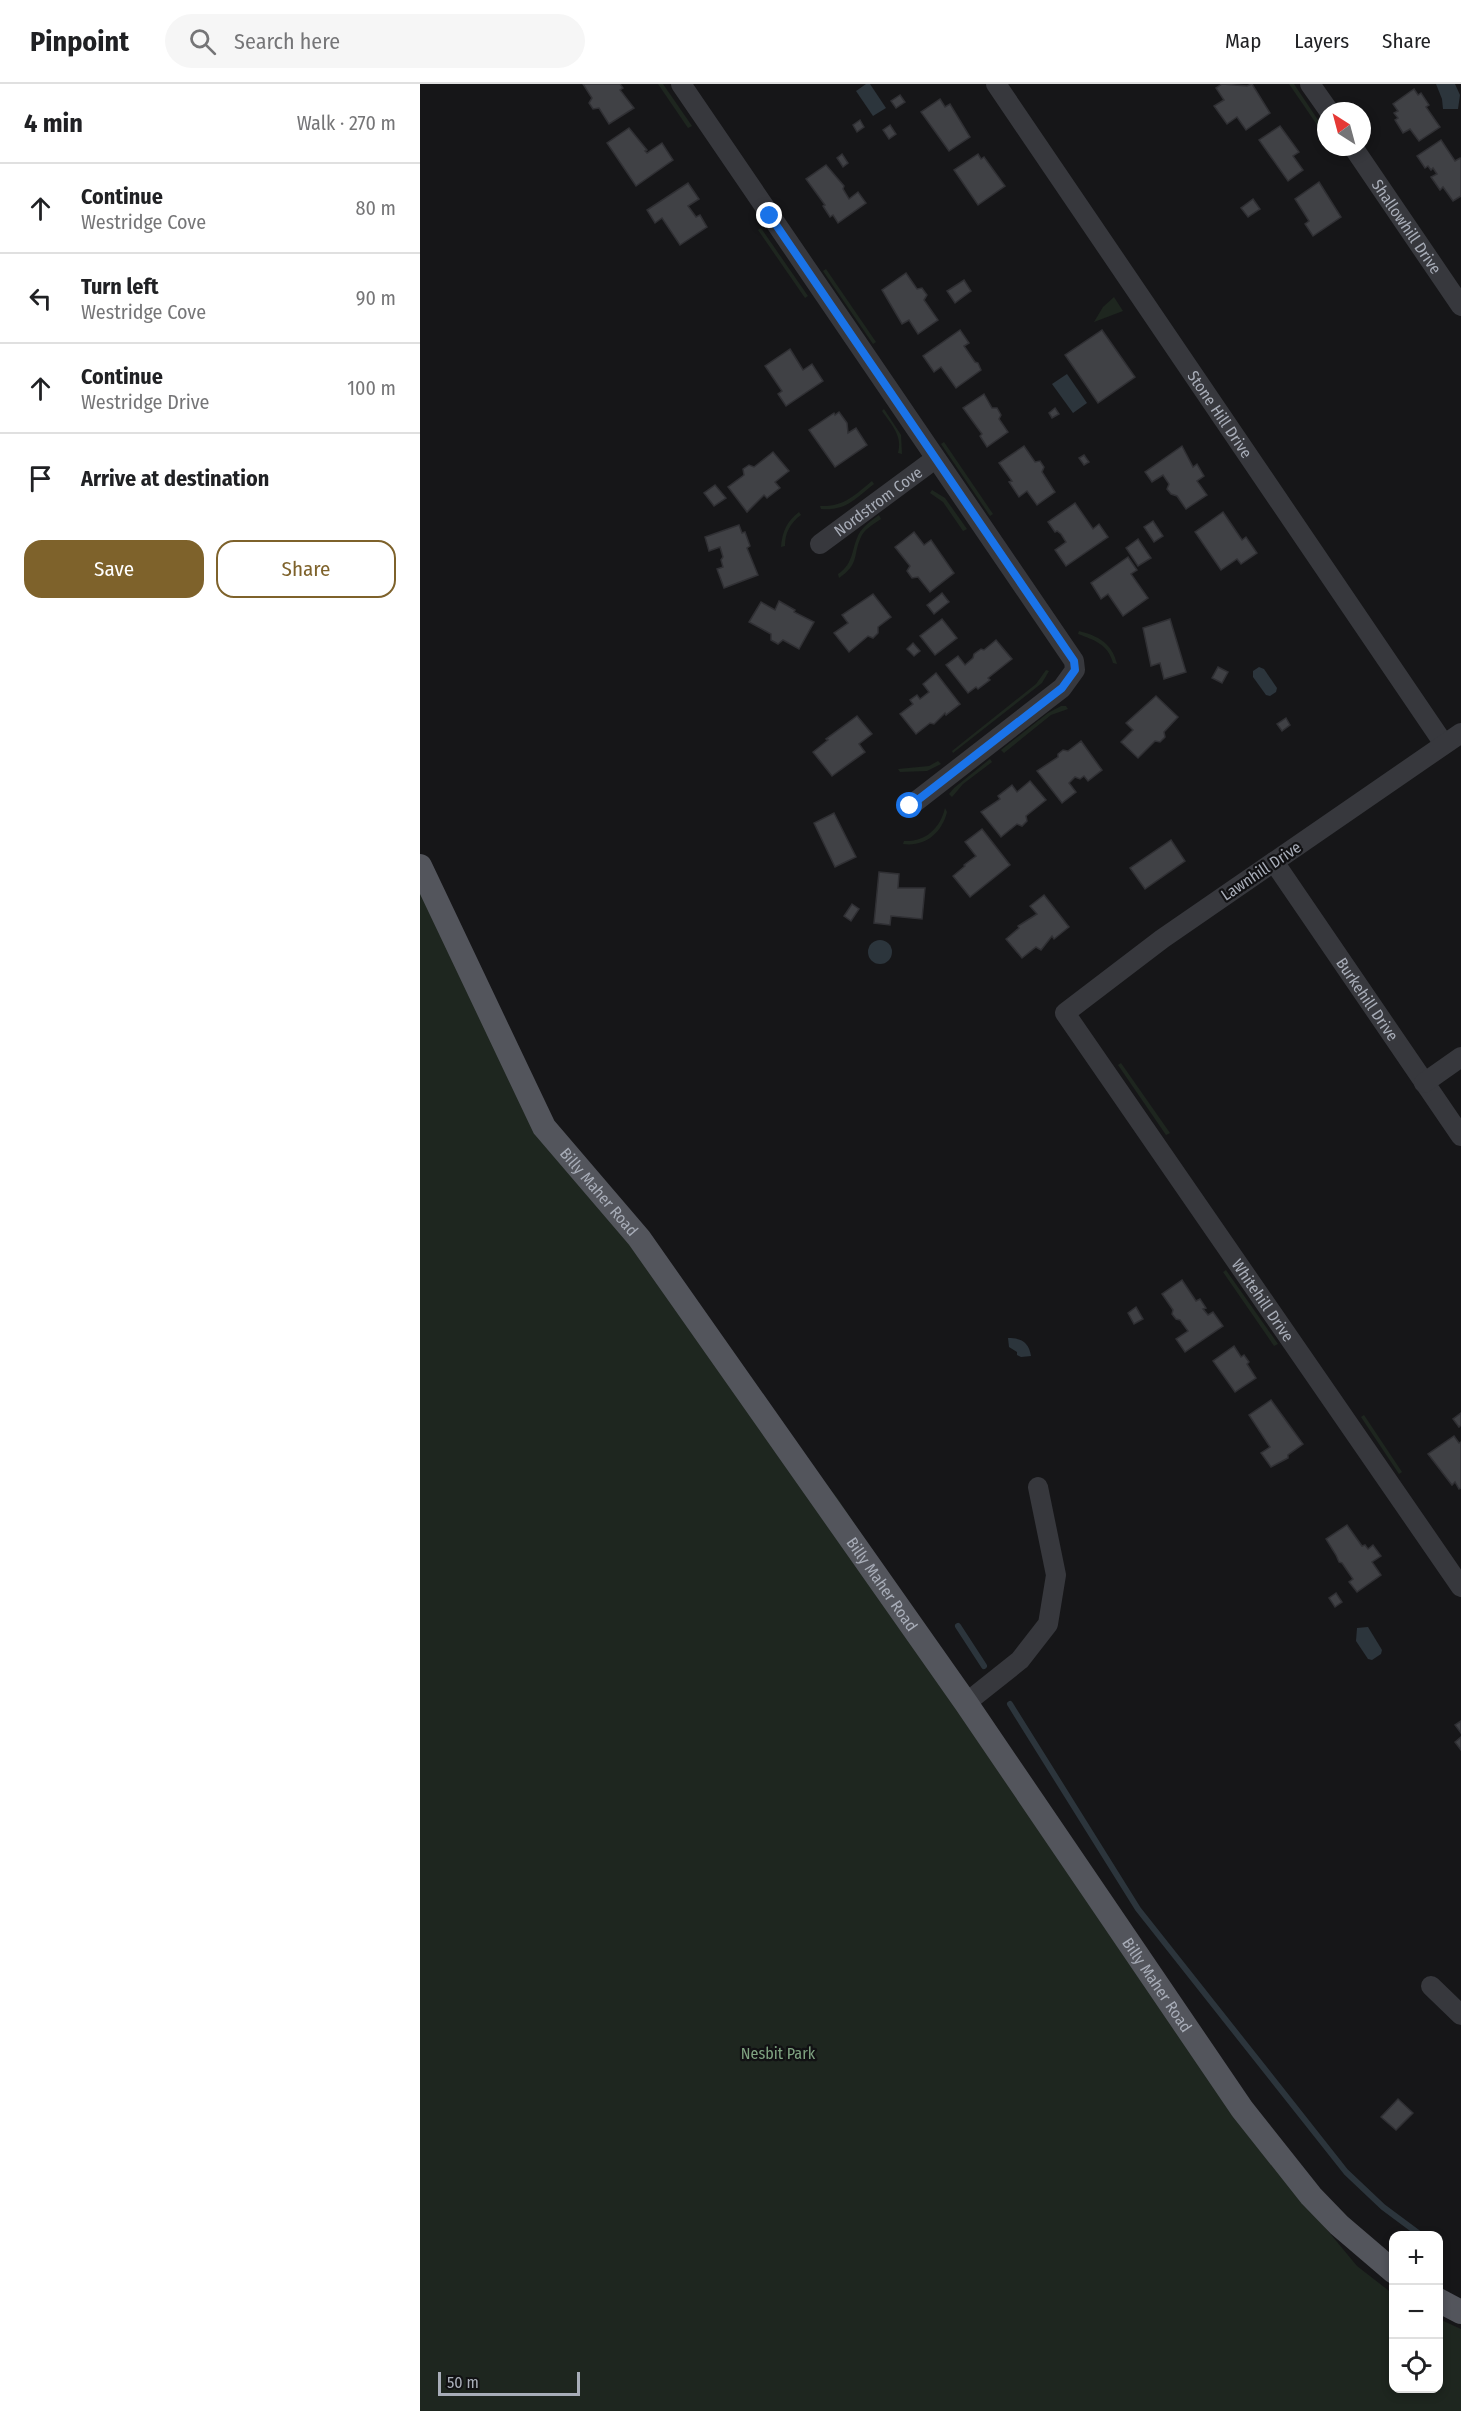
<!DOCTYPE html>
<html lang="en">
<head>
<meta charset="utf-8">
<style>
  body { margin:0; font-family:"Fira Sans Condensed",sans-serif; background:#f6f6f6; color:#202124 }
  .controls { position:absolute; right:18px; bottom:18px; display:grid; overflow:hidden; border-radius:12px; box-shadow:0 3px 9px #0003 }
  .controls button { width:54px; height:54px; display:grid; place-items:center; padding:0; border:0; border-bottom:2px solid #e0e0e0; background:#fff; color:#202124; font:30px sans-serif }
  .compass { position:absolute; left:897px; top:18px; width:54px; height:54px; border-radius:50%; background:#fff; box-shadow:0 3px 9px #0003; rotate:324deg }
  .scale { position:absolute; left:18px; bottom:15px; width:142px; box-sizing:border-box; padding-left:6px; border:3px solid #a8adb8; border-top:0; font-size:16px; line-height:21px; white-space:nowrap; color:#a8adb8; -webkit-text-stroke:4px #111113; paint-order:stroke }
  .stop { position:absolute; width:18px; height:18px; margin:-14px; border:4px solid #1a73e8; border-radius:50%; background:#fff }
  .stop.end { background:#1a73e8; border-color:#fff; box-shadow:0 2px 6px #0008 }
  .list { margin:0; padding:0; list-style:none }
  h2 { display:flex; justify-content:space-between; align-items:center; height:78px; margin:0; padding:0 24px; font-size:26px }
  h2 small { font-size:20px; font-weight:400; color:#757577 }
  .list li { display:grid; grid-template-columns:39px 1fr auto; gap:18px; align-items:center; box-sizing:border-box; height:90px; padding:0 24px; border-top:2px solid #e0e0e0 }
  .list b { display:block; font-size:22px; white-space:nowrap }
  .list p { margin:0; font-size:20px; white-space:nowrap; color:#757577 }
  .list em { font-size:20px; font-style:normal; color:#757577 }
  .actions { display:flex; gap:12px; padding:18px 24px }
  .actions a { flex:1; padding:14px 0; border:2px solid #7e622b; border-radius:18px; text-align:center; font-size:21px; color:#7e622b }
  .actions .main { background:#7e622b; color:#fff }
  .icon { flex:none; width:33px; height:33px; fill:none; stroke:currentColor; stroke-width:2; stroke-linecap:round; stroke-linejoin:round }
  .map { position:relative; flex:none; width:1041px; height:2327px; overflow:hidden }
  header { display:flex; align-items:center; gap:36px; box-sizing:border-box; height:84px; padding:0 30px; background:#fff; border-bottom:2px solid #e0e0e0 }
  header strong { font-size:28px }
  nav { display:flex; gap:33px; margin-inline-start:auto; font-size:21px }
  .search { width:420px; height:54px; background:#f6f6f6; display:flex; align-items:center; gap:15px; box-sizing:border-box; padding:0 21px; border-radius:33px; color:#757577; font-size:22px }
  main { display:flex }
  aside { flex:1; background:#fff }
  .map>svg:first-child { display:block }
</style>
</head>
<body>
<header>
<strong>Pinpoint</strong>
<div class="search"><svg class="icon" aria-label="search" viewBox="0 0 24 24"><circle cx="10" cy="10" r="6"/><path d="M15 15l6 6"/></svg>Search here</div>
<nav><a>Map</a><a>Layers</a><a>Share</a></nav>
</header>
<main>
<aside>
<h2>4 min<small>Walk · 270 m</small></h2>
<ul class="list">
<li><svg class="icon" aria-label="ahead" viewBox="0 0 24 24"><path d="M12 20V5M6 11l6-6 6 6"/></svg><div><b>Continue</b><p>Westridge Cove</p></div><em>80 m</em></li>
<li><svg class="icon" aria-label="left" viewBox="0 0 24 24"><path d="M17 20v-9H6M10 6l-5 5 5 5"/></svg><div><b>Turn left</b><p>Westridge Cove</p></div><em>90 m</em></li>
<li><svg class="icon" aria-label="ahead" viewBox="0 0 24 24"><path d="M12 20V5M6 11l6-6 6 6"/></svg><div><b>Continue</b><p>Westridge Drive</p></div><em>100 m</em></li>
<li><svg class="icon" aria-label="arrive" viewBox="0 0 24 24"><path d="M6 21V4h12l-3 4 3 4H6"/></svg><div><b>Arrive at destination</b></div></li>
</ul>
<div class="actions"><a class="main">Save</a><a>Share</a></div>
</aside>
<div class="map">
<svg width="1041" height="2327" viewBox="0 0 1041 2327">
  <rect width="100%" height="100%" fill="#161618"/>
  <g fill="#1e261f">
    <polygon points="238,0 243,0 272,42 268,44"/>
    <polygon points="869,0 874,0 906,48 904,51"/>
    <polygon points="341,144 388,212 385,214 338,146"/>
    <polygon points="406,185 456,258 453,260 403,187"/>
    <polygon points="694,213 703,227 674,238 683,223"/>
    <path d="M464 325 481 351 482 370 478 369C483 352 471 340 462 327Z"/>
    <polygon points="524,358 573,430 570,432 521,360"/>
    <path d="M452 397 454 400C435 415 426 427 401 425L400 422C424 423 435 411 452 397Z"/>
    <polygon points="512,406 525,414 547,445 543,447 523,418 510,409"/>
    <path d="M379 428 381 431C370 439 365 449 365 462L361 463C362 448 367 437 379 428Z"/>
    <path d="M459 431 461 435C455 439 446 444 442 451 432 470 441 479 419 494L418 490C435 479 431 463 440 448 445 441 452 436 459 431Z"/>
    <path d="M659 547C678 552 692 559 697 580L693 579C688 560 674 556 658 550Z"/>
    <polygon points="626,586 629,587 622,599 533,669 532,667 616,600"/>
    <polygon points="641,622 646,622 648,625 631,631 584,669 581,666 628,629"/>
    <polygon points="570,675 572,678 543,700 532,713 529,710 534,704"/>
    <polygon points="518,677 521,680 507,687 480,688 478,685 509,682"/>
    <path d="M525 724 527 728C522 749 505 763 483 760L484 757C505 758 520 745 525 724Z"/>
    <polygon points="0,789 114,1027 418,1415 898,2135 937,2182 973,2210 974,2304 1018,2304 1019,2235 1041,2245 1041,2327 0,2327"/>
    <polygon points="701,979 750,1049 746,1051 698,981"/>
    <polygon points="806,1186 858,1260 854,1262 803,1188"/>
    <polygon points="944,1331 982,1388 979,1390 941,1333"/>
  </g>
  <g fill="#2c353c">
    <polygon points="446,0 450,0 466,24 453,32 436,7"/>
    <polygon points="1016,0 1035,0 1040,11 1038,25 1023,25 1022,15"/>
    <polygon points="647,290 667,319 653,329 632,300"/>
    <polygon points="839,583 844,585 857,604 856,608 850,612 846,611 833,593 833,587"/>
    <circle cx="460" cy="868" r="12"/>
    <path d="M588 1254C601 1254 609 1258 611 1272L601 1273 597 1271V1268L589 1263Z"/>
    <polygon points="948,1543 962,1566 961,1570 952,1576 948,1575 936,1557 937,1544"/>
  </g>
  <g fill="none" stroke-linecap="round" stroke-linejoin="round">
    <g stroke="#2c353c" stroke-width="6">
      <polyline points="538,1542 564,1582"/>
      <polyline points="590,1620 718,1825 926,2088 963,2123 1002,2152"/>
    </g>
  </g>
  <g fill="#404145" stroke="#303034" stroke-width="1.5">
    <polygon points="163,0 200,0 203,4 200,6 214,24 189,40 179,24 173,25 169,19 172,14"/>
    <polygon points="802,0 827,2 832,0 850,29 826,46 817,33 807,40 794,22 804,16 796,4"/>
    <polygon points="994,5 998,11 1001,9 1009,21 1006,23 1020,43 999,57 990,45 983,49 975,36 978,34 974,29 978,27 973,20"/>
    <polygon points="480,11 485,18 476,24 471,17"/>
    <polygon points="520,15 525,23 530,20 550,53 529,67 501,28"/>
    <polygon points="440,36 444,43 437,48 433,41"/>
    <polygon points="470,41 476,50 469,55 463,46"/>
    <polygon points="860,42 879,68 873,72 883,86 868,97 839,56"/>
    <polygon points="209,44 227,66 225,67 227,69 242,59 253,76 216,102 187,59"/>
    <polygon points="1021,56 1035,77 1040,74 1041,76 1041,112 1033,117 1023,103 1020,106 1011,93 1017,90 1013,84 1011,86 1008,82 1005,84 997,72"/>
    <polygon points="422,70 428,79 423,83 417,74"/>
    <polygon points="558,70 561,75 564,73 585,102 558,121 534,86"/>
    <polygon points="406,81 424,102 423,105 429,115 438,108 446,119 418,139 413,131 410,133 403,122 405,121 386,95"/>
    <polygon points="899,98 921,133 893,152 885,140 889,137 875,115"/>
    <polygon points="268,99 279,115 268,122 276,133 280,131 287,143 260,161 242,134 235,139 227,126"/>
    <polygon points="833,115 840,125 828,133 821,124"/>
    <polygon points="486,189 497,205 502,204 507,211 504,216 518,236 498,250 489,236 482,240 462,206"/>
    <polygon points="544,196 551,207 535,219 527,207"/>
    <polygon points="540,246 549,259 544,262 555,278 558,279 561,286 536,304 521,283 514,288 503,272"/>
    <polygon points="682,246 715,293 678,319 645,271"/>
    <polygon points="370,265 383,286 392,280 403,297 366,322 358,310 362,307 345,282"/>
    <polygon points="564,310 572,324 577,324 581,331 579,335 588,348 567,363 560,352 562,350 543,324"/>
    <polygon points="635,324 639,330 632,334 629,329"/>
    <polygon points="419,328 427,339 428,349 436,344 447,361 415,383 389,346 414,329 415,331"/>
    <polygon points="604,362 615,378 620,377 624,383 622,388 635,408 617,421 607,407 599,413 589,398 592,397 579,379"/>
    <polygon points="762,362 773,383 777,380 784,392 777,397 787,411 766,425 757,412 751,410 747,405 749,400 743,391 732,398 725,388"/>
    <polygon points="353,368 369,387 355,398 360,404 347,414 344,411 327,428 308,403 324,391 323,385 329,381 334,383"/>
    <polygon points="664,371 669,378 664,381 659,374"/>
    <polygon points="295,401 306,414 294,422 284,409"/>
    <polygon points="655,419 673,445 679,440 688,453 646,482 635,466 646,458 641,450 637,447 635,448 628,438"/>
    <polygon points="803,428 822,456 826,453 837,469 821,480 817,475 801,486 775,448"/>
    <polygon points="733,437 743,452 734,458 724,443"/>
    <polygon points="319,441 322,449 325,448 330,462 327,464 338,491 304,504 297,485 303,483 301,476 303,473 300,463 289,467 285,453"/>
    <polygon points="494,448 504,461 511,456 534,489 510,508 498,493 492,494 487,487 490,482 475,463"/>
    <polygon points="718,455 731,474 718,482 706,464"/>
    <polygon points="708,473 717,486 711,490 728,514 703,532 688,510 681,515 671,499"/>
    <polygon points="522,509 529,518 514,530 507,521"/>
    <polygon points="453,510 471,533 458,543 458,549 453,554 448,552 429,568 414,549 428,539 422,531"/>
    <polygon points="359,517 375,526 374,528 394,538 379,565 363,556 358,560 351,556 351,550 329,538 341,518 355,526"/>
    <polygon points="522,535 537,554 515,571 500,552"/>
    <polygon points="750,535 766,588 744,595 740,579 731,582 723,544"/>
    <polygon points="576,556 592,575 568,594 570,596 558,605 556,603 548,609 526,581 538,572 545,581 553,574 554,570 561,565 564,566"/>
    <polygon points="493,559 500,567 494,572 487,565"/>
    <polygon points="798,583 808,588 802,599 792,594"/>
    <polygon points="516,589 540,620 526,631 525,629 514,640 510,639 496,650 480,630 493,620 490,616 497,611 500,615 509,608 503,600"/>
    <polygon points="736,612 758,633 744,648 745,653 740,658 735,657 718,674 701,658 713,646 706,639"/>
    <polygon points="437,632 452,650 439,660 445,668 412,692 393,668 408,656 406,655"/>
    <polygon points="866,634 870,641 862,647 857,640"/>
    <polygon points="661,657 682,686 668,697 664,692 660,695 655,693 649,699 656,708 642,719 617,687 638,673 638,670 643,666 648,667"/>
    <polygon points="610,697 626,716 606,732 607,737 602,742 597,740 581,753 561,728 580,715 578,712 592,701 597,708"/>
    <polygon points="414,729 436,773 415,783 394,739"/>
    <polygon points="562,745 590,781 550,813 533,792 545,782 544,781 556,772 545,758"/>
    <polygon points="751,756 765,777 725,805 710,784"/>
    <polygon points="459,788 479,790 478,804 505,804 502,835 471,832 470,841 454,839"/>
    <polygon points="624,811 649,843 634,855 632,852 621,866 616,863 602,874 586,855 599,844 598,842 617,830 610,822"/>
    <polygon points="432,820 439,825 431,837 424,832"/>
    <polygon points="762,1196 776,1217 780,1215 786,1224 783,1225 788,1231 793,1228 803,1242 765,1268 756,1255 768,1247 760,1236 756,1235 752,1230 753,1226 742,1210"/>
    <polygon points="716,1223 723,1235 714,1240 708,1229"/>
    <polygon points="814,1262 821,1273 824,1271 829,1278 827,1280 836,1294 815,1308 793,1277"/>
    <polygon points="851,1316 883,1360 868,1371 868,1374 851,1383 841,1369 850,1363 829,1331"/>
    <polygon points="1041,1329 1041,1341 1039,1343 1033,1335"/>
    <polygon points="1034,1352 1039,1359 1041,1358 1041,1404 1039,1405 1035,1398 1032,1401 1008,1370"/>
    <polygon points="927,1441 942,1462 945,1461 948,1465 953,1461 961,1472 952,1478 961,1491 937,1508 929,1498 933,1495 922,1479 919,1478 916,1471 906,1455"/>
    <polygon points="916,1509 922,1518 915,1523 909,1514"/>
    <polygon points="1041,1637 1041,1649 1035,1641"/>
    <polygon points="1041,1653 1041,1666 1035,1658"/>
    <polygon points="978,2015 993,2029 976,2046 961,2033"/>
  </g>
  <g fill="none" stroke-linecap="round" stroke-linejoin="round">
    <g stroke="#37383d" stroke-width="20">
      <polyline points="261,0 654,577 655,586 642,604 490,722"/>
      <path id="s1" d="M576 0 1024 660"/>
      <polyline points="890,0 909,27"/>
      <path id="s2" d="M933 63 1041 222"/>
      <path id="s3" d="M400 460 515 375"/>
      <path id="s4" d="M1041 649 742 855 645 929 1041 1503"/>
      <path id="s5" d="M854 778 1041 1052"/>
      <polyline points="1004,999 1041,973"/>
      <polyline points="546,1619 600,1576 628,1540 636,1491 618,1403"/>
      <polyline points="1011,1902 1041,1931"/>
    </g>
    <g stroke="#53555c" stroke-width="24">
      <path id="s6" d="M0 782 124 1043 219 1154 546 1619 822 2025 891 2112 919 2141 974 2188"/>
      <polyline points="1018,2216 1041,2228"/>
    </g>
  </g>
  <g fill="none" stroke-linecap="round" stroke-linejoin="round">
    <polyline stroke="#1a73e8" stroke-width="8" points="350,132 654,577 655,586 642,604 490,722"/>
  </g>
  <g text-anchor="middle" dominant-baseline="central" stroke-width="4.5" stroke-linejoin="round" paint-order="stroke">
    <g font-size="16" fill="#a8adb8" stroke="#111113">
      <text stroke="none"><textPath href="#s2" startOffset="96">Shallowhill Drive</textPath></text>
      <text stroke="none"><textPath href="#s1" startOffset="399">Stone Hill Drive</textPath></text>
      <text stroke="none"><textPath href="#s3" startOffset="72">Nordstrom Cove</textPath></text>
      <text transform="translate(841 787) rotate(-34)">Lawnhill Drive</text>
      <text stroke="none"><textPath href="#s5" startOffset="166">Burkehill Drive</textPath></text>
      <text stroke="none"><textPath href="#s6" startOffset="374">Billy Maher Road</textPath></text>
      <text stroke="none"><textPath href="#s4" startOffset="834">Whitehill Drive</textPath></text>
      <text stroke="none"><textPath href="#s6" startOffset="858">Billy Maher Road</textPath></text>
      <text stroke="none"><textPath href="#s6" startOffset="1344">Billy Maher Road</textPath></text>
    </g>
    <g font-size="16" fill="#7fa381" stroke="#111113">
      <text x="358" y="1969">Nesbit Park</text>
    </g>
  </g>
</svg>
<div class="controls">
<button>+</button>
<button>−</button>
<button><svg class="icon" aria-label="locate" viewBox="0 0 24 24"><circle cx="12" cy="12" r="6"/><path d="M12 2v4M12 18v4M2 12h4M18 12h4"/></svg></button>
</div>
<svg class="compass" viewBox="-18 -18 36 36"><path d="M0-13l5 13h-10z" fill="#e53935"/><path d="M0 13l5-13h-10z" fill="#757577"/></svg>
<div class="scale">50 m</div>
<div class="stop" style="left:490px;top:722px"></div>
<div class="stop end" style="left:350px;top:132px"></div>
</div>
</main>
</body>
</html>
